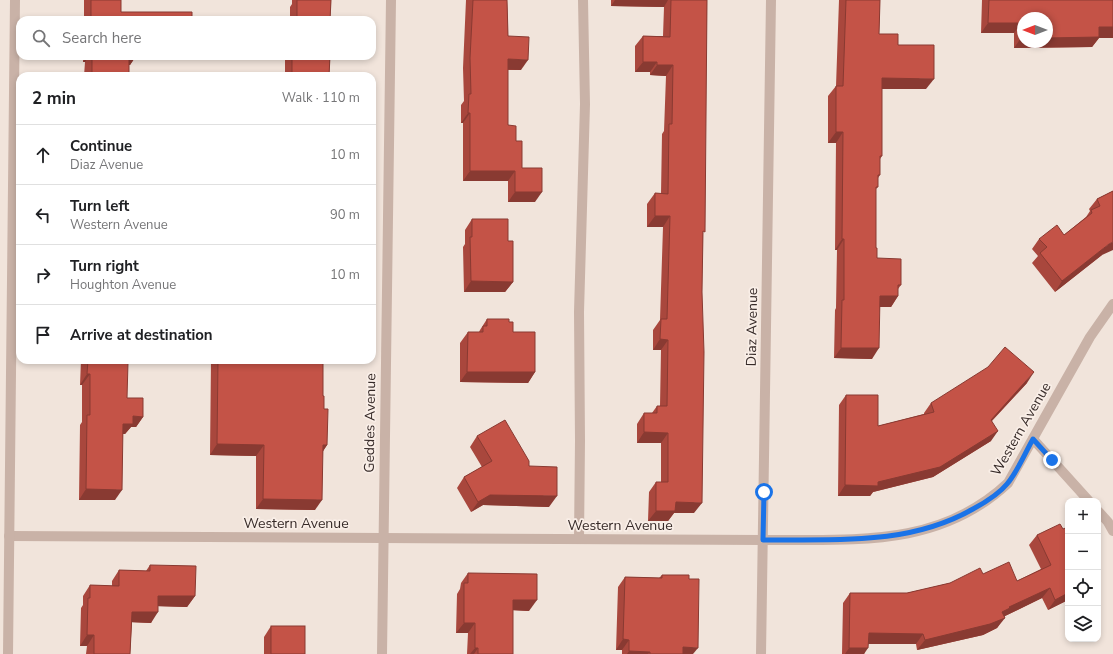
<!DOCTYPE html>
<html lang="en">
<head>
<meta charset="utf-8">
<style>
  body { margin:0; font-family:"Nunito Sans",sans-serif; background:#f2f2f2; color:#202124 }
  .controls { position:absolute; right:12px; bottom:12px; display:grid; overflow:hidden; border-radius:8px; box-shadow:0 2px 6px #0003 }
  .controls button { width:36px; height:36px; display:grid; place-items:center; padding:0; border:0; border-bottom:1px solid #e0e0e0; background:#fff; color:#202124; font:20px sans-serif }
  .compass { position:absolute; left:1017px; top:12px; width:36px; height:36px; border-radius:50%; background:#fff; box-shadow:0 2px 6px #0003; rotate:270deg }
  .stop { position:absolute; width:12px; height:12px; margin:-9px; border:3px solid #1a73e8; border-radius:50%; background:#fff }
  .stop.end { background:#1a73e8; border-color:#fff; box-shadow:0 1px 4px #0008 }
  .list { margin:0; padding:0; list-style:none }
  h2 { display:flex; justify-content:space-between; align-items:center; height:52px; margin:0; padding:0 16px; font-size:17px }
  h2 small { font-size:13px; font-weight:400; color:#757577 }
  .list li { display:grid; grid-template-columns:26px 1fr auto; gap:12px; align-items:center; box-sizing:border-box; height:60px; padding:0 16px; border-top:1px solid #e0e0e0 }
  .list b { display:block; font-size:15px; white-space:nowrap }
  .list p { margin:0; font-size:13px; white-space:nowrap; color:#757577 }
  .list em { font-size:13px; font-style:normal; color:#757577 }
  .icon { flex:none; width:22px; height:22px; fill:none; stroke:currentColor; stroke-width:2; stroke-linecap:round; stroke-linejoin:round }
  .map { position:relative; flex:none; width:1113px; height:654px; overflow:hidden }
  .search { position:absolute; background:#fff; box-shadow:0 2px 6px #0003; left:16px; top:16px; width:360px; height:44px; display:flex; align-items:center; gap:10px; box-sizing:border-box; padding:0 14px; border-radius:12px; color:#757577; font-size:15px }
  .panel { position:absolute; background:#fff; box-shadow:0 2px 6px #0003; left:16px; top:72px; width:360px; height:292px; border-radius:12px }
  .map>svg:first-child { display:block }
</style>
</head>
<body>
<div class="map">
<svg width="1113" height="654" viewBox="0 0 1113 654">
  <rect width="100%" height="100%" fill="#f1e4db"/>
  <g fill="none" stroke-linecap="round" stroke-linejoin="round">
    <g stroke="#c9b2a7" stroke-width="10">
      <polyline points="1033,439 1089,501"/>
      <polyline points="1098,511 1108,522 1113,531"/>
      <path d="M9 536 763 540C851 539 938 549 1008 483L1090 337 1113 304"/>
      <polyline points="579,539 580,441 579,312 585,104 583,0"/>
      <polyline points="8,654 15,0"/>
      <polyline points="382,654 391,0"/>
      <polyline points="761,654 771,0"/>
    </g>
  </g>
  <g fill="#a9473d">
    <polygon points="84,0 121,0 121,12 192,20 84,20"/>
    <polygon points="292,0 331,0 330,20 290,20 290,7 292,4"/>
    <polygon points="466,0 507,0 508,36 521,70 508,70 508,125 516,141 522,168 535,202 508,202 508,181 463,181 463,123 461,123 461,105 464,101 463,68"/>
    <polygon points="611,0 707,0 703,234 694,513 674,513 668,521 648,521 649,492 656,482 661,482 661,443 637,443 637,424 644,413 652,413 657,406 660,406 661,350 653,350 653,330 660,320 663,227 647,227 647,204 655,193 661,194 662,134 664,131 666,76 650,75 650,72 635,72 635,46 643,36 663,36 664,7 611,6"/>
    <polygon points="839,0 880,0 879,34 898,45 926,89 882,89 882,156 880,159 880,175 878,178 878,187 876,189 876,248 877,258 901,285 898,289 898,296 891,307 880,307 872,359 834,358 835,310 836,308 837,250 835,250 836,143 828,143 828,96 836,86"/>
    <polygon points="982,0 1113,0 1099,38 1092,47 1014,48 1014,33 981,33"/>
    <polygon points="83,56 136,56 130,65 129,65 129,76 84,76 85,62 83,62"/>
    <polygon points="285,56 330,56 329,76 276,76 278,74 285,74"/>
    <polygon points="1113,191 1102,255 1055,292 1032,263 1038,256 1032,249 1039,239 1064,235 1086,217 1090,211 1089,209 1097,199"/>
    <polygon points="472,219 508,241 513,282 505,292 464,292 463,247 465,244 465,230"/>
    <polygon points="487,319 509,322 513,332 535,372 528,383 460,382 460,343 468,332 479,332 480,330"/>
    <polygon points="81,360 123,360 127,398 143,417 136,427 131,427 125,434 123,434 115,500 79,500 80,425 82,422 82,385 80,385"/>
    <polygon points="211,360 323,360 323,396 327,445 323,451 315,510 256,509 256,456 210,455"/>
    <polygon points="1027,383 992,421 991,441 933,477 873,492 870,496 838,496 839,405 846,395 878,426 924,414 924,413 931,403"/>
    <polygon points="477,436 529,466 549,507 483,505 471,512 457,488 464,477 482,467 470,447"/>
    <polygon points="1063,529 1068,600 1048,610 1042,598 1005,616 997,628 983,635 917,650 916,644 868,644 864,654 842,654 843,603 850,593 907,593 950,583 983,574 1017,581 1041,569 1029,545 1037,535"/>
    <polygon points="150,565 195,596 187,607 158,606 151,623 132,622 130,654 86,654 87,646 80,646 81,608 83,605 83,596 90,585 112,586 112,581 119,570 146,571"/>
    <polygon points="468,573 529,611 513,610 513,654 467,654 468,633 456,633 457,594 460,589 461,583"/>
    <polygon points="662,575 689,579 693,654 622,654 622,650 616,650 618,587 625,577 659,578"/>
    <polygon points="271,626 305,654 264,654 264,637"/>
  </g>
  <g fill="#893a32">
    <polygon points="615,0 668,0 664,7 611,6"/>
    <polygon points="988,23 1021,23 1014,33 981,33"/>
    <polygon points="1099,27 1113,27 1113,38 1099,38 1092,47 1014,48 1021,38 1023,38 1023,42 1047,42 1047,38"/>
    <polygon points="87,56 89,56 85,62 83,62"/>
    <polygon points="128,56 136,56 130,65 122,65"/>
    <polygon points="508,59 528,60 521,70 500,69"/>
    <polygon points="643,62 657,62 650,72 635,72"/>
    <polygon points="657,65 673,65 666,76 650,75"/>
    <polygon points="882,78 934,79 926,89 875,89"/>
    <polygon points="468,113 470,113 463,123 461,123"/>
    <polygon points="836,132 843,132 836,143 828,143"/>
    <polygon points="470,171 515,171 508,181 463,181"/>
    <polygon points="515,192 542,192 535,202 508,202"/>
    <polygon points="655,216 670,216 663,227 647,227"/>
    <polygon points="842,239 844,239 837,250 835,250"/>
    <polygon points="1113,242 1113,250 1102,255 1055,292 1062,281 1109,244"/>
    <polygon points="471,281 513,282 505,292 464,292"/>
    <polygon points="880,296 898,296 891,307 873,307"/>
    <polygon points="660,339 668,340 661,350 653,350"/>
    <polygon points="841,348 879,348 872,359 834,358"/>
    <polygon points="467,372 535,372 528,383 460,382"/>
    <polygon points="1034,372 1027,383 983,430 991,420"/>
    <polygon points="87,374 90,374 82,385 80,385"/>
    <polygon points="133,416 143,417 136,427 131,427 125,434 116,434 123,424"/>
    <polygon points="998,431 991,441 933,477 873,492 870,496 838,496 845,485 878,482"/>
    <polygon points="644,432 668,433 661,443 637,443"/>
    <polygon points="217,444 264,445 256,456 210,455"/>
    <polygon points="323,445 327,445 320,456"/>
    <polygon points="86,489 122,490 115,500 79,500"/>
    <polygon points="490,495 557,496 549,507 483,505 471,512 478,502"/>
    <polygon points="263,499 322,500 315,510 256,509"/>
    <polygon points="676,502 702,503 694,513 674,513 668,521 648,521 656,511"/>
    <polygon points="1050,588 1042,598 1005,616 1002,619 1002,612 1009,607"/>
    <polygon points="1068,593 1068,600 1048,610 1055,600"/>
    <polygon points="158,596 195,596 187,607 151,606"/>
    <polygon points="513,600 537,600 529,611 506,610"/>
    <polygon points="132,612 158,612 151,623 125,622"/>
    <polygon points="1005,618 997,628 983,635 917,650 925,640"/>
    <polygon points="464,623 475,623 468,633 456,633"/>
    <polygon points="869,633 923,634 916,644 861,644"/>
    <polygon points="87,635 94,635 87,646 80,646"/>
    <polygon points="623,639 629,640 622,650 616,650"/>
    <polygon points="683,647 698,648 693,654 678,654"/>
    <polygon points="475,648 478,648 474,654 470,654"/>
    <polygon points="849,648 868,648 864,654 845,654"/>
    <polygon points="629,651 650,652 648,654 627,654"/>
  </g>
  <g fill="#c45347" stroke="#893a32">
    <polygon points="91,0 121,0 121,12 192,12 192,20 91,20"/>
    <polygon points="297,0 331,0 330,20 293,20 293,17 297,17"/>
    <polygon points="473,0 507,0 508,36 529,37 528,60 508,59 508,125 516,126 516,141 522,141 522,168 542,168 542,192 515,192 515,171 470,171 470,113 468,113 469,94 471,94 470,58"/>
    <polygon points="671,0 707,0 705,232 703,231 702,292 704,352 702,503 676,502 675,511 656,511 656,482 668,482 668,433 644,432 644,413 657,413 657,406 667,406 668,340 660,339 661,319 667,319 670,216 655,216 655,193 668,194 669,124 672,124 673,65 657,65 657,62 643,62 643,36 670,37"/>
    <polygon points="846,0 880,0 879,34 898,34 898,45 934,45 934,79 882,78 882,156 880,156 880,175 878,175 878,187 876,187 876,248 877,248 877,258 901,259 901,285 898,285 898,296 880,296 879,348 841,348 842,300 844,300 844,239 842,239 843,132 836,132 836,86 843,86"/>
    <polygon points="989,0 1113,0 1113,27 1099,27 1099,37 1047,38 1047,18 1023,18 1023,38 1021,38 1021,23 988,23"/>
    <rect x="92" y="56" width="37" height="20"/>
    <polygon points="292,56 330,56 329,76 278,76 278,74 292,74"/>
    <polygon points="1113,191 1113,242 1109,244 1062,281 1040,253 1047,247 1039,239 1057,225 1064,235 1092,213 1091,210 1100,206 1097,199"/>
    <polygon points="472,219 508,219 508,241 513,241 513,282 471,281 470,237 472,237"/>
    <polygon points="487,319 509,319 509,322 513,322 513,332 535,332 535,372 467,372 468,332 483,332 483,326 487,326"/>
    <polygon points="1005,347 1034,372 991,420 998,431 940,467 878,482 878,486 845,485 846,395 878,395 878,426 934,412 931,403 988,367"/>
    <polygon points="88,360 123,360 123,362 128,362 127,398 143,398 143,417 133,416 133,424 123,424 122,490 86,489 87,415 90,415 90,374 87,374"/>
    <polygon points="218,360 323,360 323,396 324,396 324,409 328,409 327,445 323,445 322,500 263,499 264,445 217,444"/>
    <polygon points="505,420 529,461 529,466 557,467 557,496 490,495 478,502 464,477 492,461 477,436"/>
    <polygon points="1060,524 1063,529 1068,527 1068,593 1055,600 1050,588 1009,607 1010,608 1002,612 1005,618 990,624 925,640 923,634 869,633 868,648 849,648 850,593 907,593 950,583 980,568 983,574 1009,562 1017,581 1051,565 1037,535"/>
    <polygon points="150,565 196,566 195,596 158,596 158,612 132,612 130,654 94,654 94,635 87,635 88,598 90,598 90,585 119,586 119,570 150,571"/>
    <polygon points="468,573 537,574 537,600 513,600 513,654 478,654 478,648 475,648 475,623 464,623 464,583 468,583"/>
    <polygon points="662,575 689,575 689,579 699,579 698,648 683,647 683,654 650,654 650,652 629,651 629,640 623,639 625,577 662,578"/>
    <rect x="271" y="626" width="34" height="28"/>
  </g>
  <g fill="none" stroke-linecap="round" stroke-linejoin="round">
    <path stroke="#1a73e8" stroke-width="5" d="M764 492 763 540C835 539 908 546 973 509 986 502 998 495 1007 484 1018 471 1025 453 1033 439L1052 460"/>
  </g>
  <g text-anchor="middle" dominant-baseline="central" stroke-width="3.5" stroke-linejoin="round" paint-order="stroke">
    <g font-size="14" fill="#362a28" stroke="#f9eee7">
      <text transform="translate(752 327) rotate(-89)">Diaz Avenue</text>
      <text transform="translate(370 423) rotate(-89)">Geddes Avenue</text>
      <text transform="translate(1021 429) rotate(-60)">Western Avenue</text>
      <text x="296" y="523">Western Avenue</text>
      <text x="620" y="525">Western Avenue</text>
    </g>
  </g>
</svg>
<div class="controls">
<button>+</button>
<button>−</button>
<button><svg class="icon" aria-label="locate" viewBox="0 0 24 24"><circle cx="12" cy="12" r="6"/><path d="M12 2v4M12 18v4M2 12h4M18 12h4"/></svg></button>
<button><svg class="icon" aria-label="layers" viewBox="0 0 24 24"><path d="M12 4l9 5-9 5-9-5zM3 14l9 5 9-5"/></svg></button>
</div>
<svg class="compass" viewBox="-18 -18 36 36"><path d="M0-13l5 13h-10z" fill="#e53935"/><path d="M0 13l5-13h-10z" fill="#757577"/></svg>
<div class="stop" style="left:764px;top:492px"></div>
<div class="stop end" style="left:1052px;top:460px"></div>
<div class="search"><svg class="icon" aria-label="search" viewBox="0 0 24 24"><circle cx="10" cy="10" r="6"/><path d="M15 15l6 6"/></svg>Search here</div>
<section class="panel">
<h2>2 min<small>Walk · 110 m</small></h2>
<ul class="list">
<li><svg class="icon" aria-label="ahead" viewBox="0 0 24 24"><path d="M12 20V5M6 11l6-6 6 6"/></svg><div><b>Continue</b><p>Diaz Avenue</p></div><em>10 m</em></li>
<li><svg class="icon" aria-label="left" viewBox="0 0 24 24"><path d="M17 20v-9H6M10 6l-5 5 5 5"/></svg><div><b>Turn left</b><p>Western Avenue</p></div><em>90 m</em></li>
<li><svg class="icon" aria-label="right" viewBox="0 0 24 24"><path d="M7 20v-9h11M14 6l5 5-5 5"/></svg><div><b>Turn right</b><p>Houghton Avenue</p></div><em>10 m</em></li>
<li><svg class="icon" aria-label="arrive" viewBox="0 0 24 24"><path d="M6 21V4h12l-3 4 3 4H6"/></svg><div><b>Arrive at destination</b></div></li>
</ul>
</section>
</div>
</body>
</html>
